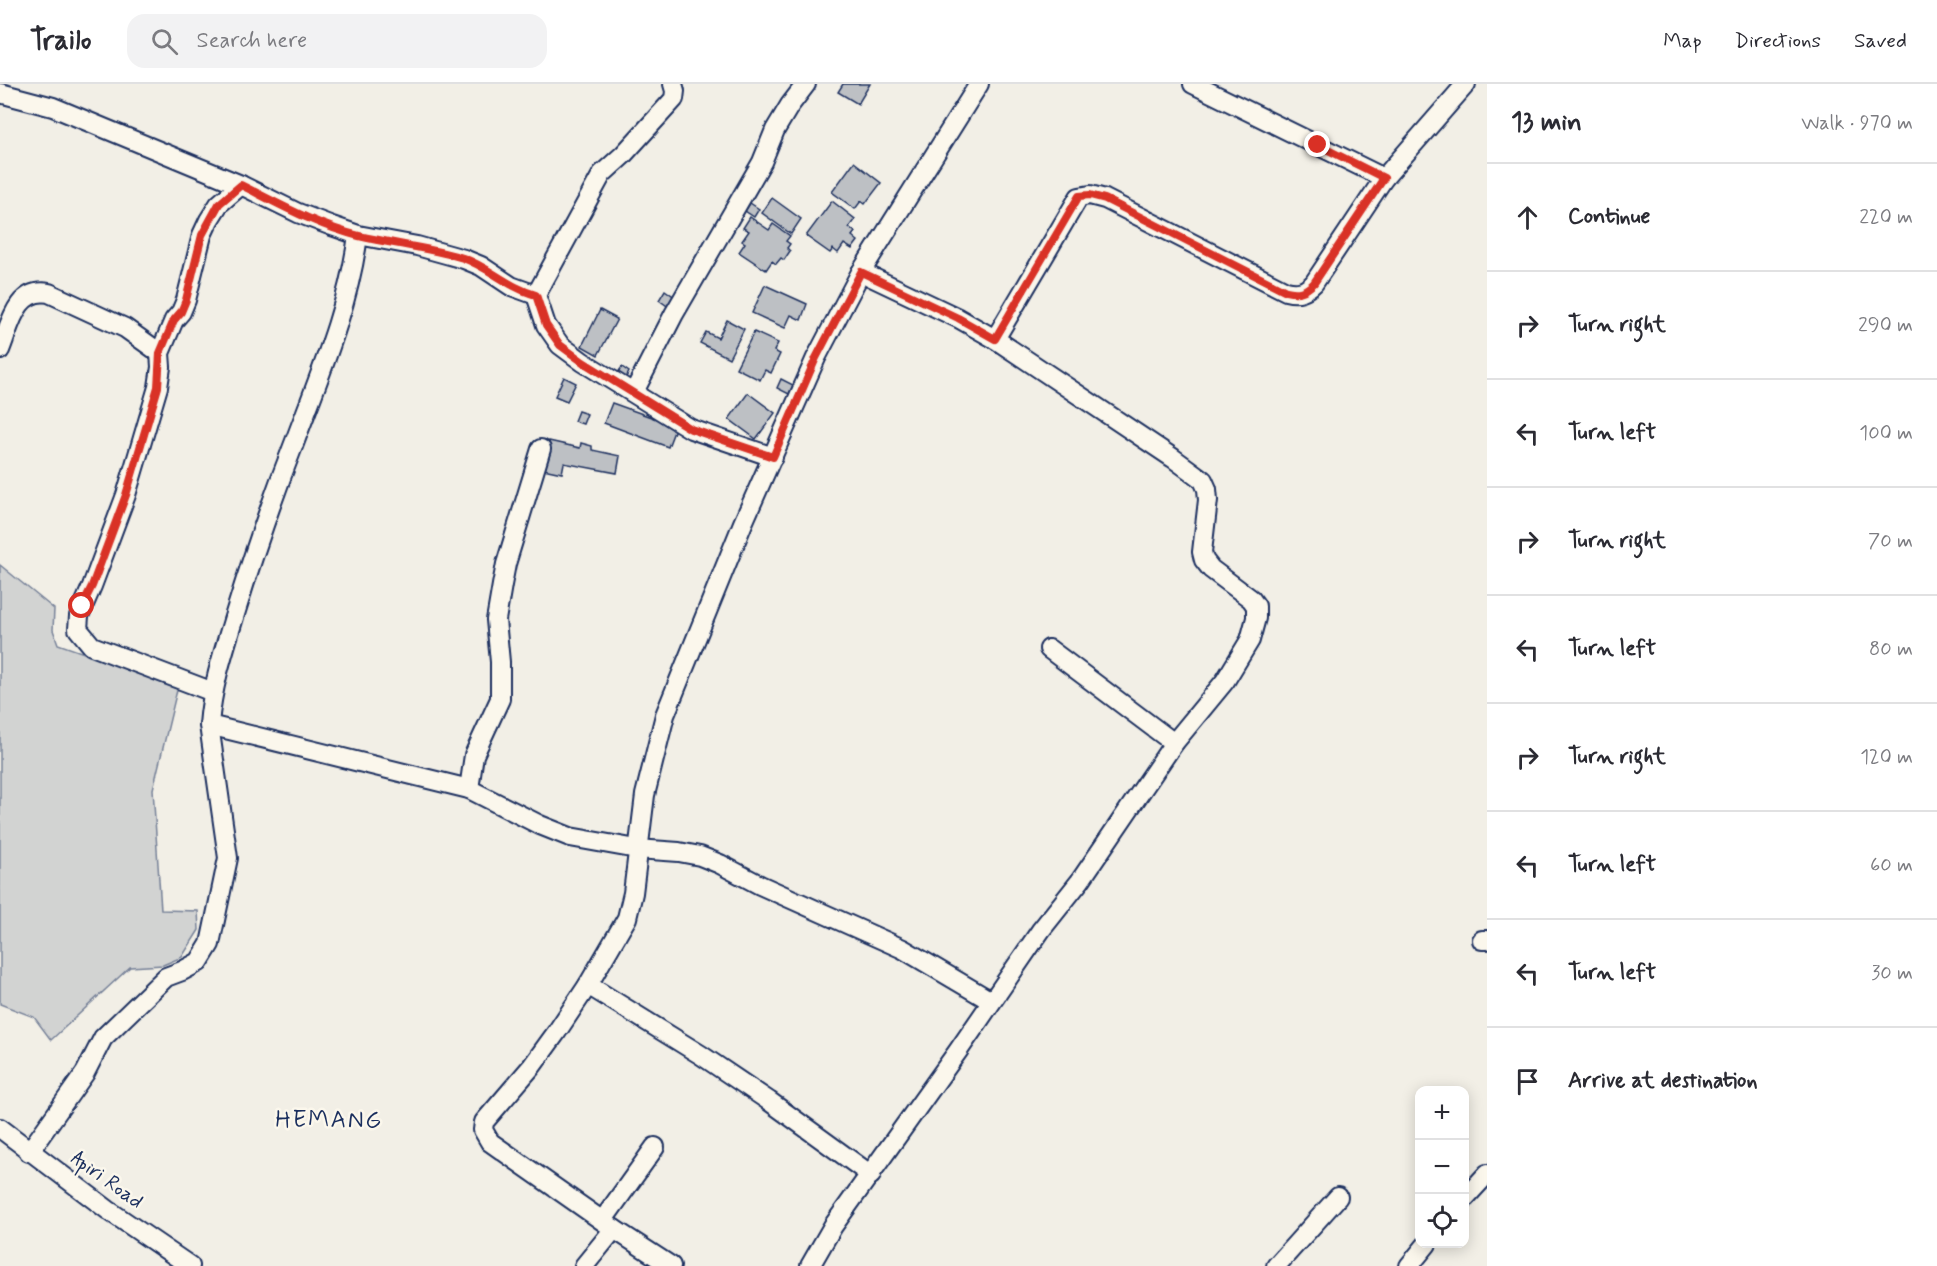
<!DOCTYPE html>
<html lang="en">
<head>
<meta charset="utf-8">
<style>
  body { margin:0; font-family:Mynerve,sans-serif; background:#f2f2f3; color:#2b2b33 }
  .controls { position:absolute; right:18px; bottom:18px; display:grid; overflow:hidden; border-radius:12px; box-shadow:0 3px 15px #0003 }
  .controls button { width:54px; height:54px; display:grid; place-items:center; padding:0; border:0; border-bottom:2px solid #e1e1e2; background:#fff; color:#2b2b33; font:30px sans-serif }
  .stop { position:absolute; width:18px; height:18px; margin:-14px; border:4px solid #d93025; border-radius:50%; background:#fff }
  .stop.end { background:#d93025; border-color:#fff; box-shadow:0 2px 6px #0008 }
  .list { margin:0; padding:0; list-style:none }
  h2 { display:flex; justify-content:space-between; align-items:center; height:78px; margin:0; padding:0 24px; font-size:26px }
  h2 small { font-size:20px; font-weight:400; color:#7c7c81 }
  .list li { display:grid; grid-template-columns:39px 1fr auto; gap:18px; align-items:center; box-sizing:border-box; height:108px; padding:0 24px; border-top:2px solid #e1e1e2 }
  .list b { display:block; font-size:22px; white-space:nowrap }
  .list em { font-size:20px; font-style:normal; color:#7c7c81 }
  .icon { flex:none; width:33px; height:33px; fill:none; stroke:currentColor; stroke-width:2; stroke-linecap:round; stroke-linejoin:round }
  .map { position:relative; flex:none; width:1487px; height:1182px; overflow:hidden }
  header { display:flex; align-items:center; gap:36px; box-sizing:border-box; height:84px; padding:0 30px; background:#fff; border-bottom:2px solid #e1e1e2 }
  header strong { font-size:28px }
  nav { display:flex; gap:33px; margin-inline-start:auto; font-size:21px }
  .search { width:420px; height:54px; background:#f2f2f3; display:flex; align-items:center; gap:15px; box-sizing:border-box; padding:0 21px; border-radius:18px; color:#7c7c81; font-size:22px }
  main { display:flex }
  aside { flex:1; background:#fff }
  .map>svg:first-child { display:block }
</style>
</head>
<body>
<header>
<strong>Trailo</strong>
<div class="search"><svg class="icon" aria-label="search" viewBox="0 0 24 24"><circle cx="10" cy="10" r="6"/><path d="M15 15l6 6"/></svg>Search here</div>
<nav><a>Map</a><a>Directions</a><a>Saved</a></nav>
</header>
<main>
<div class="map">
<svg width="1487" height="1182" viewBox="0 0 1487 1182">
  <rect width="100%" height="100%" fill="#f2efe6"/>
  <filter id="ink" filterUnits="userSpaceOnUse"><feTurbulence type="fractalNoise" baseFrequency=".0167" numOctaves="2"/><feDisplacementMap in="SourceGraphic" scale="12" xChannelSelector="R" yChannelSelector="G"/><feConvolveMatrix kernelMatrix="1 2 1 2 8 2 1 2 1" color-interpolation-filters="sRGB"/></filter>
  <g filter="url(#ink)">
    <polygon fill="#d2d3d2" stroke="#768198" stroke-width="1.5" points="0,481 54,525 53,546 58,560 178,602 153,705 161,826 198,827 199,846 182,873 163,881 130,883 51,956 34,933 0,920"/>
    <g fill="#bdc0c4" stroke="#1b2f5e" stroke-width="1.5">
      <polygon points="843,0 870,0 858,20 838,8"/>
      <polygon points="854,78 881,99 865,120 861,117 855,125 832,108"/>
      <polygon points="772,114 801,135 791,150 762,129"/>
      <polygon points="832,117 855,135 849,143 855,148 852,152 858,157 852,165 844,160 838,169 833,165 830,169 806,152"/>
      <polygon points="750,119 759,125 754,133 745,127"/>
      <polygon points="750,133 769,146 773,140 790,152 786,157 790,160 787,164 790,167 784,176 781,174 776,180 772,177 766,186 739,168 745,159 742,157 749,147 743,144"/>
      <polygon points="765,201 807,220 801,236 791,231 785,244 752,229"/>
      <polygon points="665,206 676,214 670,224 659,216"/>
      <polygon points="600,226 617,235 598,271 582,262"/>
      <polygon points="727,236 744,245 729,274 700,259 706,248 718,254"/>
      <polygon points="754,248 778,259 774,267 780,270 771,289 765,286 760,296 736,284"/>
      <polygon points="622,283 629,288 625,295 617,290"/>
      <polygon points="564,293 576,299 567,317 555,312"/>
      <polygon points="781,295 793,301 789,310 777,304"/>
      <polygon points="748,309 775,329 756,355 729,335"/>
      <polygon points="612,319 676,342 668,363 604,339"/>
      <polygon points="578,327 587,330 583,340 574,337"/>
      <polygon points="549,357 580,364 581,359 592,362 592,366 620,372 617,389 564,379 562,389 543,385"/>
    </g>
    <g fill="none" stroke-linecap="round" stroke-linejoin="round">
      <g stroke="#1b2f5e" stroke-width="22">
        <g id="minor">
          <polyline points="1193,0 1384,94 1466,0"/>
          <polyline points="0,9 53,23 241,101 298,129 332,142 358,151 417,162 464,175 481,182 511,202 536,211 602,90 623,71 674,15 675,7 673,0"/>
          <path d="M358 151C349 222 320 290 295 357 273 413 253 471 235 530 224 566 212 602 209 641L469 705 540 741 570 753 637 765 679 768 700 772 720 780 760 801 903 865 991 917"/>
          <polyline points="536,211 546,241 560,261 583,278 691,345 773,373"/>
          <path d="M995 255 1079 113 1090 111 1105 115 1286 207C1298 210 1305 208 1314 199L1384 94"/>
          <path d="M0 266C10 242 16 203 49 209L125 244 160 269"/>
          <polyline points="634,308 674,230 762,78 775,46 790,21 806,0"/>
          <polyline points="1049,565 1174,659"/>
          <polyline points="213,608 92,562 78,545 79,532 92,502 126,411 158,303 161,283 160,269 174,236 181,228 186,216 202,151 209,136 219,120 241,101"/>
          <polyline points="469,705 474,671 500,615 500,578 496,536 502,501 506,480 541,365"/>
          <polyline points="1482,856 1487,856"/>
          <polyline points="588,901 701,971 769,1017 871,1091"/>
          <polyline points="0,1044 108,1126 190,1182"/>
          <polyline points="29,1068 85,989 103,954 166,893 182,887 199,878 210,860 228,774 209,641"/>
          <polyline points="1464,1115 1487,1090"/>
          <polyline points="603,1136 655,1063"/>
          <polyline points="584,1182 614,1145"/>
          <polyline points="671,1182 614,1145 490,1058 483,1046 484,1038 532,982 556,949 588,901 627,834 633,809 645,711 665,631 743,439 816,274 861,188 979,0"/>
          <polyline points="810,1182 833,1142 958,967 1041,846 1080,797 1174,659 1225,597 1250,556 1256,534 1256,522 1251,515 1211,485 1204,476 1202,468 1208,416 1207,405 1203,396 1173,374 995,255 958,234 861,188"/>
          <polyline points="1276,1182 1338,1113"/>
          <polyline points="1409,1182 1427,1160"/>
        </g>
      </g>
      <use href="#minor" stroke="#fbf7ec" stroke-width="18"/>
    </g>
  </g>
  <g fill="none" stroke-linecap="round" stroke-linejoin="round" filter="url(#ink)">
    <path stroke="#d93025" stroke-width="8" d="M82 522 92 502 126 411 158 303 160 269 174 236 181 228 186 216 202 151 219 120 241 101C279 120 318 142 359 152 394 160 429 164 463 174 489 183 509 204 536 211L546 241 560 261 583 278 691 345 773 373 816 274 861 188 958 234 995 255 1079 112 1090 111 1105 115 1286 207C1298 210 1305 208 1314 199L1384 94 1318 61"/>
  </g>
  <g text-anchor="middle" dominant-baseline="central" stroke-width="5" stroke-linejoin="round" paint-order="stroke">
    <g font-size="21" fill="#1b2f5e" stroke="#fbf7ec">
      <text transform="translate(107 1096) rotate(36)">Apiri Road</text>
    </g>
    <g font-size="24" letter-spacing="1.5" fill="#1b2f5e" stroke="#fbf7ec">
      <text x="329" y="1036">HEMANG</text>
    </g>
  </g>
</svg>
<div class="controls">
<button>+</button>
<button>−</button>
<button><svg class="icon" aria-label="locate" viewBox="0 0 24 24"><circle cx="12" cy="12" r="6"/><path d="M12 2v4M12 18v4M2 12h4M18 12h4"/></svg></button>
</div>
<div class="stop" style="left:82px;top:522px"></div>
<div class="stop end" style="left:1318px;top:61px"></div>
</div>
<aside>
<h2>13 min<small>Walk · 970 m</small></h2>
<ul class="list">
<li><svg class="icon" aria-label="ahead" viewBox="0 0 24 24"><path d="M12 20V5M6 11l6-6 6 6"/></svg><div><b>Continue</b></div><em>220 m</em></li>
<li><svg class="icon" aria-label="right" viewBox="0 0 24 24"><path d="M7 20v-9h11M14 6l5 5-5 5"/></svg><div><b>Turn right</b></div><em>290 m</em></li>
<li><svg class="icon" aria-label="left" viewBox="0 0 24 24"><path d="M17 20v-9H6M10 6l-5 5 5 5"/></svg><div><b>Turn left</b></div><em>100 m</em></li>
<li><svg class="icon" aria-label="right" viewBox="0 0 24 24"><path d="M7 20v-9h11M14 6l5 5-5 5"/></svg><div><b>Turn right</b></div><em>70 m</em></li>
<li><svg class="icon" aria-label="left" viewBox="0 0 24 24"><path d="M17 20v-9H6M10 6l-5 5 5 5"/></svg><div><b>Turn left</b></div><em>80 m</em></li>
<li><svg class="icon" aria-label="right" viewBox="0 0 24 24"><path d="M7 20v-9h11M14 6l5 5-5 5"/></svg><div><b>Turn right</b></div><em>120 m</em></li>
<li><svg class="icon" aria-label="left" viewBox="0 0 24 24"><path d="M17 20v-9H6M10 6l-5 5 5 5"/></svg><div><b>Turn left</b></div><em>60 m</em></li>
<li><svg class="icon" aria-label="left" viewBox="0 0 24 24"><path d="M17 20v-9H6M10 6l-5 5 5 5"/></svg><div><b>Turn left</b></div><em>30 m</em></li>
<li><svg class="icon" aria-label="arrive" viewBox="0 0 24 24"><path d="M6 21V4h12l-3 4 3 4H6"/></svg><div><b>Arrive at destination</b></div></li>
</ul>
</aside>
</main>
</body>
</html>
